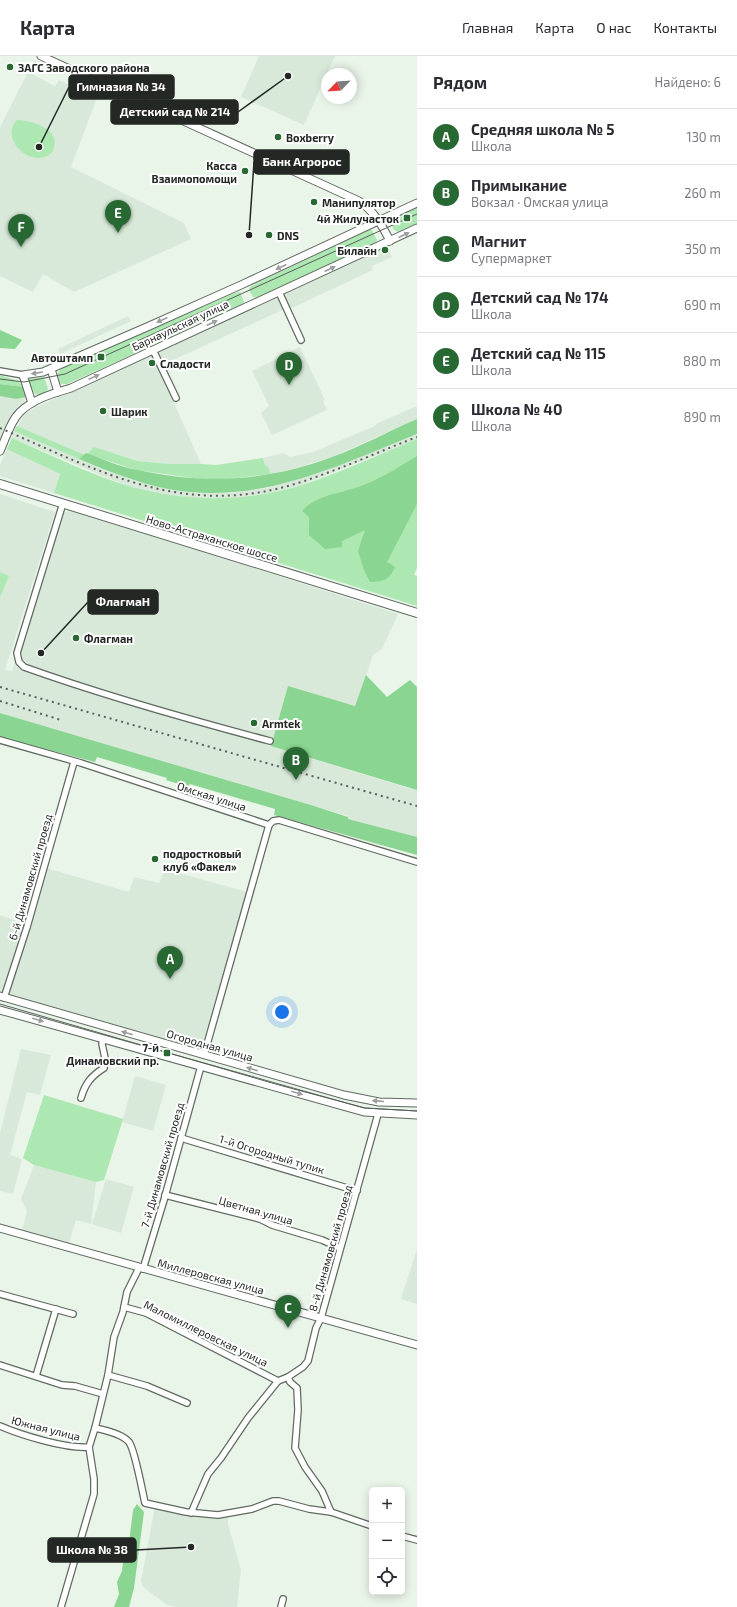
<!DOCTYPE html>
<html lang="ru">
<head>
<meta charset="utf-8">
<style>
  body { margin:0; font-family:"Exo 2",sans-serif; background:#f2f2f3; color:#2b2b33 }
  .controls { position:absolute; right:12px; bottom:12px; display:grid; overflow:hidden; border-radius:6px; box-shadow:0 2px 10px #0003 }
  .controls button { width:36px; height:36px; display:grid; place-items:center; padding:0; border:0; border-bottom:1px solid #e1e1e2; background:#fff; color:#2b2b33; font:20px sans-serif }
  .compass { position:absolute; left:321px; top:12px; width:36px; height:36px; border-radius:50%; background:#fff; box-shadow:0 2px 10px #0003; rotate:245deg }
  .you { position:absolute; left:282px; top:956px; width:14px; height:14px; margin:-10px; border:3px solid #fff; border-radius:50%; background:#1a73e8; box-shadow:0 0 0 6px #1a73e833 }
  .badge { display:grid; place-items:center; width:26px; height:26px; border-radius:50%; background:#286832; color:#fff; font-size:13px; font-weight:700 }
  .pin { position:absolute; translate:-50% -33px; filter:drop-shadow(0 1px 2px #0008) }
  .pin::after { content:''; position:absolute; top:21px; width:14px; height:12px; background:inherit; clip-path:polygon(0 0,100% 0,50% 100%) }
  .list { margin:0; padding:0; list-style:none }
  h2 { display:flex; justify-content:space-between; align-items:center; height:52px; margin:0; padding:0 16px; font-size:17px }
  h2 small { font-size:13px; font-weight:400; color:#7c7c81 }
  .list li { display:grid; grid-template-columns:26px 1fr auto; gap:12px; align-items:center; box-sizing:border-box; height:56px; padding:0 16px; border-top:1px solid #e1e1e2 }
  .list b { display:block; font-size:15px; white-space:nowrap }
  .list p { margin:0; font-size:13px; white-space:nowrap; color:#7c7c81 }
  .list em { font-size:13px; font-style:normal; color:#7c7c81 }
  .icon { flex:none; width:22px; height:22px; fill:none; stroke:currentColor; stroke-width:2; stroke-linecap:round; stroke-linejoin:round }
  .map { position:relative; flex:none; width:417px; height:1551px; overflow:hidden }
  header { display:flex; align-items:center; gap:24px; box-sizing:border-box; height:56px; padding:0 20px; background:#fff; border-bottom:1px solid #e1e1e2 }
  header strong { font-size:19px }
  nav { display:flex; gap:22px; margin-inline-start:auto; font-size:14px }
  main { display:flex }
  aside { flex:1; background:#fff }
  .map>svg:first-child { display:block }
</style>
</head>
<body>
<header>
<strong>Карта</strong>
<nav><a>Главная</a><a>Карта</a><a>О нас</a><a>Контакты</a></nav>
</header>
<main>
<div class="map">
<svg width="417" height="1551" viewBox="0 0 417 1551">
  <rect width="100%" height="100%" fill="#eaf5ea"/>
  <g fill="#d8e9d9">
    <polygon points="259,0 335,0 304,69 241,41"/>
    <polygon points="28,16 55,30 59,24 97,42 71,111 184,167 191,183 74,236 43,218 33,236 0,220 0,71"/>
    <polygon points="387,191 392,201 372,210 373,214 290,253 289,251 158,311 201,408 170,408 137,405 94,391 92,395 85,399 17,370 24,359 34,352"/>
    <polygon points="128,260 131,265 60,298 58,293"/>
    <polygon points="300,291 325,344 323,345 327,354 272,379 261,357 269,350 252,315"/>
    <polygon points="0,340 16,342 26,341 23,348 14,356 0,386"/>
    <polygon points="417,350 417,363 332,401 293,413 270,418 269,412 265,409 263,402 284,397 290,401 313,396 375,370 378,367"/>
    <polygon points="14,375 79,403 133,424 168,433 198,437 232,437 267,432 327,414 417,378 417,383 299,430 269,437 233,442 198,443 167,439 131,431 105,421 12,382"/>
    <polygon points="7,393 60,418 54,437 0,420 0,409"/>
    <polygon points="0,438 55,456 5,614 12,615 62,459 69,454 116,468 398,558 382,593 373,599 356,650 288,631 271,690 408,732 417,734 417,781 348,763 348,760 311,749 0,657"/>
    <polygon points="46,812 129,836 134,821 159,827 165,813 247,836 202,991 196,993 11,940 9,938"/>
    <polygon points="0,859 26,868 3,933 0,936"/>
    <polygon points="21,993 51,999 40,1039 27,1036 10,1099 22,1103 13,1138 0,1135 0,1077"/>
    <polygon points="135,1020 166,1029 153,1075 122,1066"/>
    <polygon points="34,1109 96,1126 91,1168 76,1164 69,1188 22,1174 27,1155 21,1143"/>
    <polygon points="106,1123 134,1131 121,1177 92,1168"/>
    <polygon points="417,1193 417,1248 401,1243"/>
    <polygon points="155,1451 213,1463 228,1461 228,1468 241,1514 237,1551 175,1551 167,1549 143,1531 141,1525"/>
  </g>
  <g fill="#ade7b2">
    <path d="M17 64C31 64 60 73 54 91 53 96 51 98 47 100 27 110 0 81 17 64Z"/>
    <polygon points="417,152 417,168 399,176 394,174 391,168 393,163"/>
    <polygon points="371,173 377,184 375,187 257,242 253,241 249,234 251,230"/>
    <polygon points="240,236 244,246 242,249 67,328 61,328 58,325 57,318 62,312 235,237"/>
    <polygon points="0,319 18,325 24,331 0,328"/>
    <polygon points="44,321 48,333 47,335 39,339 35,338 27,325 27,323"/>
    <polygon points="17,370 85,399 79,403 14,375"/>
    <path d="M12 382C51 399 91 419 132 431 187 446 244 446 299 430 339 417 378 399 417 383V512L414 519 417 520V550L54 437 60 418 7 393Z"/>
    <polygon points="94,391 137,405 170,408 201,408 216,409 263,402 265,409 269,412 270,418 229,423 200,423 136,414 87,398"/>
    <polygon points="0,516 9,520 0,541"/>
    <polygon points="44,1039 123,1063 104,1124 96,1126 34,1109 23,1102"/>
  </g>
  <g fill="#8ad591">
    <polygon points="0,274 22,284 15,293 0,292"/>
    <polygon points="0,328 24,331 26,341 16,343 0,340"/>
    <path d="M417 363V378C337 410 258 450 168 433 138 427 108 415 79 403L86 397C103 403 120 411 138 414 204 429 268 425 332 401 363 390 388 375 417 363Z"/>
    <path d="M417 400V448L387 506 395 511C389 525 383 525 370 526L364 514 358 495 365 474 342 485V491L325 493 309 479V461L302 455C318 437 344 438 366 428 384 421 400 410 417 400Z"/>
    <polygon points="366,619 387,641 410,624 417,631 417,734 271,690 288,630 355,650"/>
    <polygon points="0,657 311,749 348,761 348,763 417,781 417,799 274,759 275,753 190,728 188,731 166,724 167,722 97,701 95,706 0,681"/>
    <polygon points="137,1448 144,1456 134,1532 129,1551 114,1551 119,1538 117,1526 122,1515 124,1498 128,1495 133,1454"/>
  </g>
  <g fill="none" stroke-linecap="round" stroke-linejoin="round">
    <g stroke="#606a61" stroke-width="8">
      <g id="street">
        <polyline points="279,236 301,284"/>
        <polyline points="153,294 176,342"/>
        <polyline points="0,315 23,319"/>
        <path d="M63 447 17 597 19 606 24 611C105 640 187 663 270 685"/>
        <polyline points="0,684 81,707 269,769 273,765 279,764 417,806"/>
        <polyline points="4,942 27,871 74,706"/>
        <polyline points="204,999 269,769"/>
        <path d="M81 1042C85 1028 91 1020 104 1012L105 1002 102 988 103 983"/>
        <polyline points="181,1082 357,1135"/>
        <polyline points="165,1139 260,1163 272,1169 322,1184 340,1192"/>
        <polyline points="143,1213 164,1144 201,1010"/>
        <polyline points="0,1238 73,1258"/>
        <polyline points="124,1251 146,1257 278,1325"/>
        <polyline points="0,1309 62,1329 75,1330 103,1338"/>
        <polyline points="108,1319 147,1330 187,1347"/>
        <polyline points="36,1320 56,1253"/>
        <polyline points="288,1321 290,1326 297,1332 298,1354 295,1392 305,1411 322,1435 331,1456"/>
        <path d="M0 1370C21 1379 66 1393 89 1391"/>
        <path d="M95 1372C105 1374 122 1378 129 1386 135 1394 142 1434 145 1447L186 1456 218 1459 252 1453 273 1445H279L309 1453 331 1456 372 1470"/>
        <polyline points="191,1457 208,1418 221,1402 248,1362 278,1325 288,1321 303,1311 308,1305 316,1272 321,1262 378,1058"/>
        <polyline points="402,1480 417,1484"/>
        <polyline points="61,1551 94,1438 94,1423 89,1391 95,1372 108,1319 114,1281 123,1256 127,1236 139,1212"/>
        <polyline points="281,1551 283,1543"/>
      </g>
    </g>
    <g stroke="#606a61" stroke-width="9">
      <g id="secondary">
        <path d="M41 0 359 145C374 155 382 169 390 185"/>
        <polyline points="51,313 58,336"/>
        <polyline points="32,347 23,319 43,316 147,271 241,229 417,147"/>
        <path d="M0 395C6 382 10 366 20 356 33 343 54 337 71 332L417 172"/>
        <polyline points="0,940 344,1039 379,1046 417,1047"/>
        <polyline points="0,954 364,1056 417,1059"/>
        <polyline points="0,1172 417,1289"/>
      </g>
    </g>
    <g stroke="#606a61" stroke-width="10">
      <polyline id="primary" points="0,428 417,557"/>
    </g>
    <use href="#street" stroke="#fff" stroke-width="5.5"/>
    <use href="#secondary" stroke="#fff" stroke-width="7"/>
    <use href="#primary" stroke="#fff" stroke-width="8"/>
    <g stroke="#595f5a" stroke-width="1">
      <polyline points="0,323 24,326 65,318 417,158"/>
      <polyline points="0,948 279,1029 365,1052 417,1055"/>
    </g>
    <g stroke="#595f5a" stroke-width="2" stroke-dasharray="2 4" stroke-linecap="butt">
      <path d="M0 372C101 416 185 463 298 427 339 414 378 396 417 381"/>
      <polyline points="0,631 417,750"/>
      <polyline points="0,645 61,664"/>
    </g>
  </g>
  <defs><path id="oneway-solid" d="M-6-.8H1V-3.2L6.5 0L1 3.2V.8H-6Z"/></defs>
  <g fill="#9c9e9d">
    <use href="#oneway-solid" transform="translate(404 179) rotate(-25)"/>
    <use href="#oneway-solid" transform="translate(281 211) rotate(155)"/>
    <use href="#oneway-solid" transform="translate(330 213) rotate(-24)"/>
    <use href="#oneway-solid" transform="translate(162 264) rotate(156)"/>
    <use href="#oneway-solid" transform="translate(212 267) rotate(-25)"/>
    <use href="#oneway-solid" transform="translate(37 317) rotate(171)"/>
    <use href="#oneway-solid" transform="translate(94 321) rotate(-25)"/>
    <use href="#oneway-solid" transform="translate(38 964) rotate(16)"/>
    <use href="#oneway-solid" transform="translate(127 977) rotate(-164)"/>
    <use href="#oneway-solid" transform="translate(252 1013) rotate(-164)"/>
    <use href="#oneway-solid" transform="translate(297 1037) rotate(16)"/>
    <use href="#oneway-solid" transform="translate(378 1045) rotate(-175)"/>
  </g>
  <g fill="#286832" stroke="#fff" stroke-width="1.5">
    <circle cx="10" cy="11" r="4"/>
    <circle cx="278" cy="81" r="4"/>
    <circle cx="245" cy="115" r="4"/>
    <circle cx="314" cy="146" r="4"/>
    <rect x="403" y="158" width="8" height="8" rx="2"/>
    <circle cx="269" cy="179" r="4"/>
    <circle cx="385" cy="194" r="4"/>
    <rect x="97" y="297" width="8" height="8" rx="2"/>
    <circle cx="152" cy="307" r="4"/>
    <circle cx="103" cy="355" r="4"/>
    <circle cx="76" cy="582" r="4"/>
    <circle cx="254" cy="667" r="4"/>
    <circle cx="155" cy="803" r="4"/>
    <rect x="163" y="993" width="8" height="8" rx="2"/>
  </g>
  <g text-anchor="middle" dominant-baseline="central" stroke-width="4" stroke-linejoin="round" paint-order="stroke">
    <g font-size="11" font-weight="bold" fill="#242825" stroke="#fff" text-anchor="start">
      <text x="18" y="11">ЗАГС Заводского района</text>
      <text x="286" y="81">Boxberry</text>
      <text x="237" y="109" text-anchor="end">Касса<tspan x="237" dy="13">Взаимопомощи</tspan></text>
      <text x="322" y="146">Манипулятор</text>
      <text x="399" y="162" text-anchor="end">4й Жилучасток</text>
      <text x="277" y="179">DNS</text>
      <text x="377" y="194" text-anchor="end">Билайн</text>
      <text x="93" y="301" text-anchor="end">Автоштамп</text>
      <text x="160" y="307">Сладости</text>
      <text x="111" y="355">Шарик</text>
      <text x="84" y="582">Флагман</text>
      <text x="262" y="667">Armtek</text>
      <text x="163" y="797">подростковый<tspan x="163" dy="13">клуб «Факел»</tspan></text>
      <text x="159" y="991" text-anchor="end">7-й<tspan x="159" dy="13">Динамовский пр.</tspan></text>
    </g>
    <g font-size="11" fill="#242825" stroke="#fff">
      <text transform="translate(180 269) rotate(-25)">Барнаульская улица</text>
      <text transform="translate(212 482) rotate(17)">Ново-Астраханское шоссе</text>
      <text transform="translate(212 740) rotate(18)">Омская улица</text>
      <text transform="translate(30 821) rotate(-74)">6-й Динамовский проезд</text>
      <text transform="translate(210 989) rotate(16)">Огородная улица</text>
      <text transform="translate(272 1098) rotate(17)">1-й Огородный тупик</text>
      <text transform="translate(162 1109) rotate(-74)">7-й Динамовский проезд</text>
      <text transform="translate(256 1154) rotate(16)">Цветная улица</text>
      <text transform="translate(330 1192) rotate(-74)">8-й Динамовский проезд</text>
      <text transform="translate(211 1220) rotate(15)">Миллеровская улица</text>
      <text transform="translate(206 1277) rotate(26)">Маломиллеровская улица</text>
      <text transform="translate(46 1372) rotate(14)">Южная улица</text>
    </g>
  </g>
  <path fill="none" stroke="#242825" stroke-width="1.5" d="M39 91L69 31M288 20L238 56M249 179L254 106M41 597L88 546M191 1491L136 1494"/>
  <g fill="#242825" stroke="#fff" stroke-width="1.5">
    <circle cx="39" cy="91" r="4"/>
    <circle cx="288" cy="20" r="4"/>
    <circle cx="249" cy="179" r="4"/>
    <circle cx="41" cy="597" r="4"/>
    <circle cx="191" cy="1491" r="4"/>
  </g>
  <g fill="#242825" stroke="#242825" stroke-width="1.5">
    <rect x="69" y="19" width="105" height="24" rx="4"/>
    <rect x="111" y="44" width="127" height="24" rx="4"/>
    <rect x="254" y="94" width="95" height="24" rx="4"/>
    <rect x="88" y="534" width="70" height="24" rx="4"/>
    <rect x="48" y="1482" width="88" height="24" rx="4"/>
  </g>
  <g font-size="12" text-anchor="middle" font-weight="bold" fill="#fff">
    <text x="121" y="35">Гимназия № 34</text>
    <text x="175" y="60">Детский сад № 214</text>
    <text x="302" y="110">Банк Агророс</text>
    <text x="123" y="550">ФлагмаН</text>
    <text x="92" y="1498">Школа № 38</text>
  </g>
</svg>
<div class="controls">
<button>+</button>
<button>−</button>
<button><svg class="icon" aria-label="locate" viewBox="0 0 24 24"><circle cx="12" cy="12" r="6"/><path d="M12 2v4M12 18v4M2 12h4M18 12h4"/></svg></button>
</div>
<svg class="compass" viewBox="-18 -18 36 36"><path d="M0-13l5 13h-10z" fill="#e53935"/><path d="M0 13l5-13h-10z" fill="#7c7c81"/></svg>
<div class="you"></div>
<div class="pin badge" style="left:170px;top:923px">A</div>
<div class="pin badge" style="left:296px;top:724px">B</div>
<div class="pin badge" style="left:288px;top:1272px">C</div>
<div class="pin badge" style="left:289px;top:329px">D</div>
<div class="pin badge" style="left:118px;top:177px">E</div>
<div class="pin badge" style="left:21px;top:191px">F</div>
</div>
<aside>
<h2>Рядом<small>Найдено: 6</small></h2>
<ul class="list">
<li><span class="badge">A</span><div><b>Средняя школа № 5</b><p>Школа</p></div><em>130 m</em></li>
<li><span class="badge">B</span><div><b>Примыкание</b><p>Вокзал · Омская улица</p></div><em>260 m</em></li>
<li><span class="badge">C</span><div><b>Магнит</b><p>Супермаркет</p></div><em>350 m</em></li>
<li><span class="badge">D</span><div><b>Детский сад № 174</b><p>Школа</p></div><em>690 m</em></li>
<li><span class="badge">E</span><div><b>Детский сад № 115</b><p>Школа</p></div><em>880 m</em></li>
<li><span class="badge">F</span><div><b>Школа № 40</b><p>Школа</p></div><em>890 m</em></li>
</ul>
</aside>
</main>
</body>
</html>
